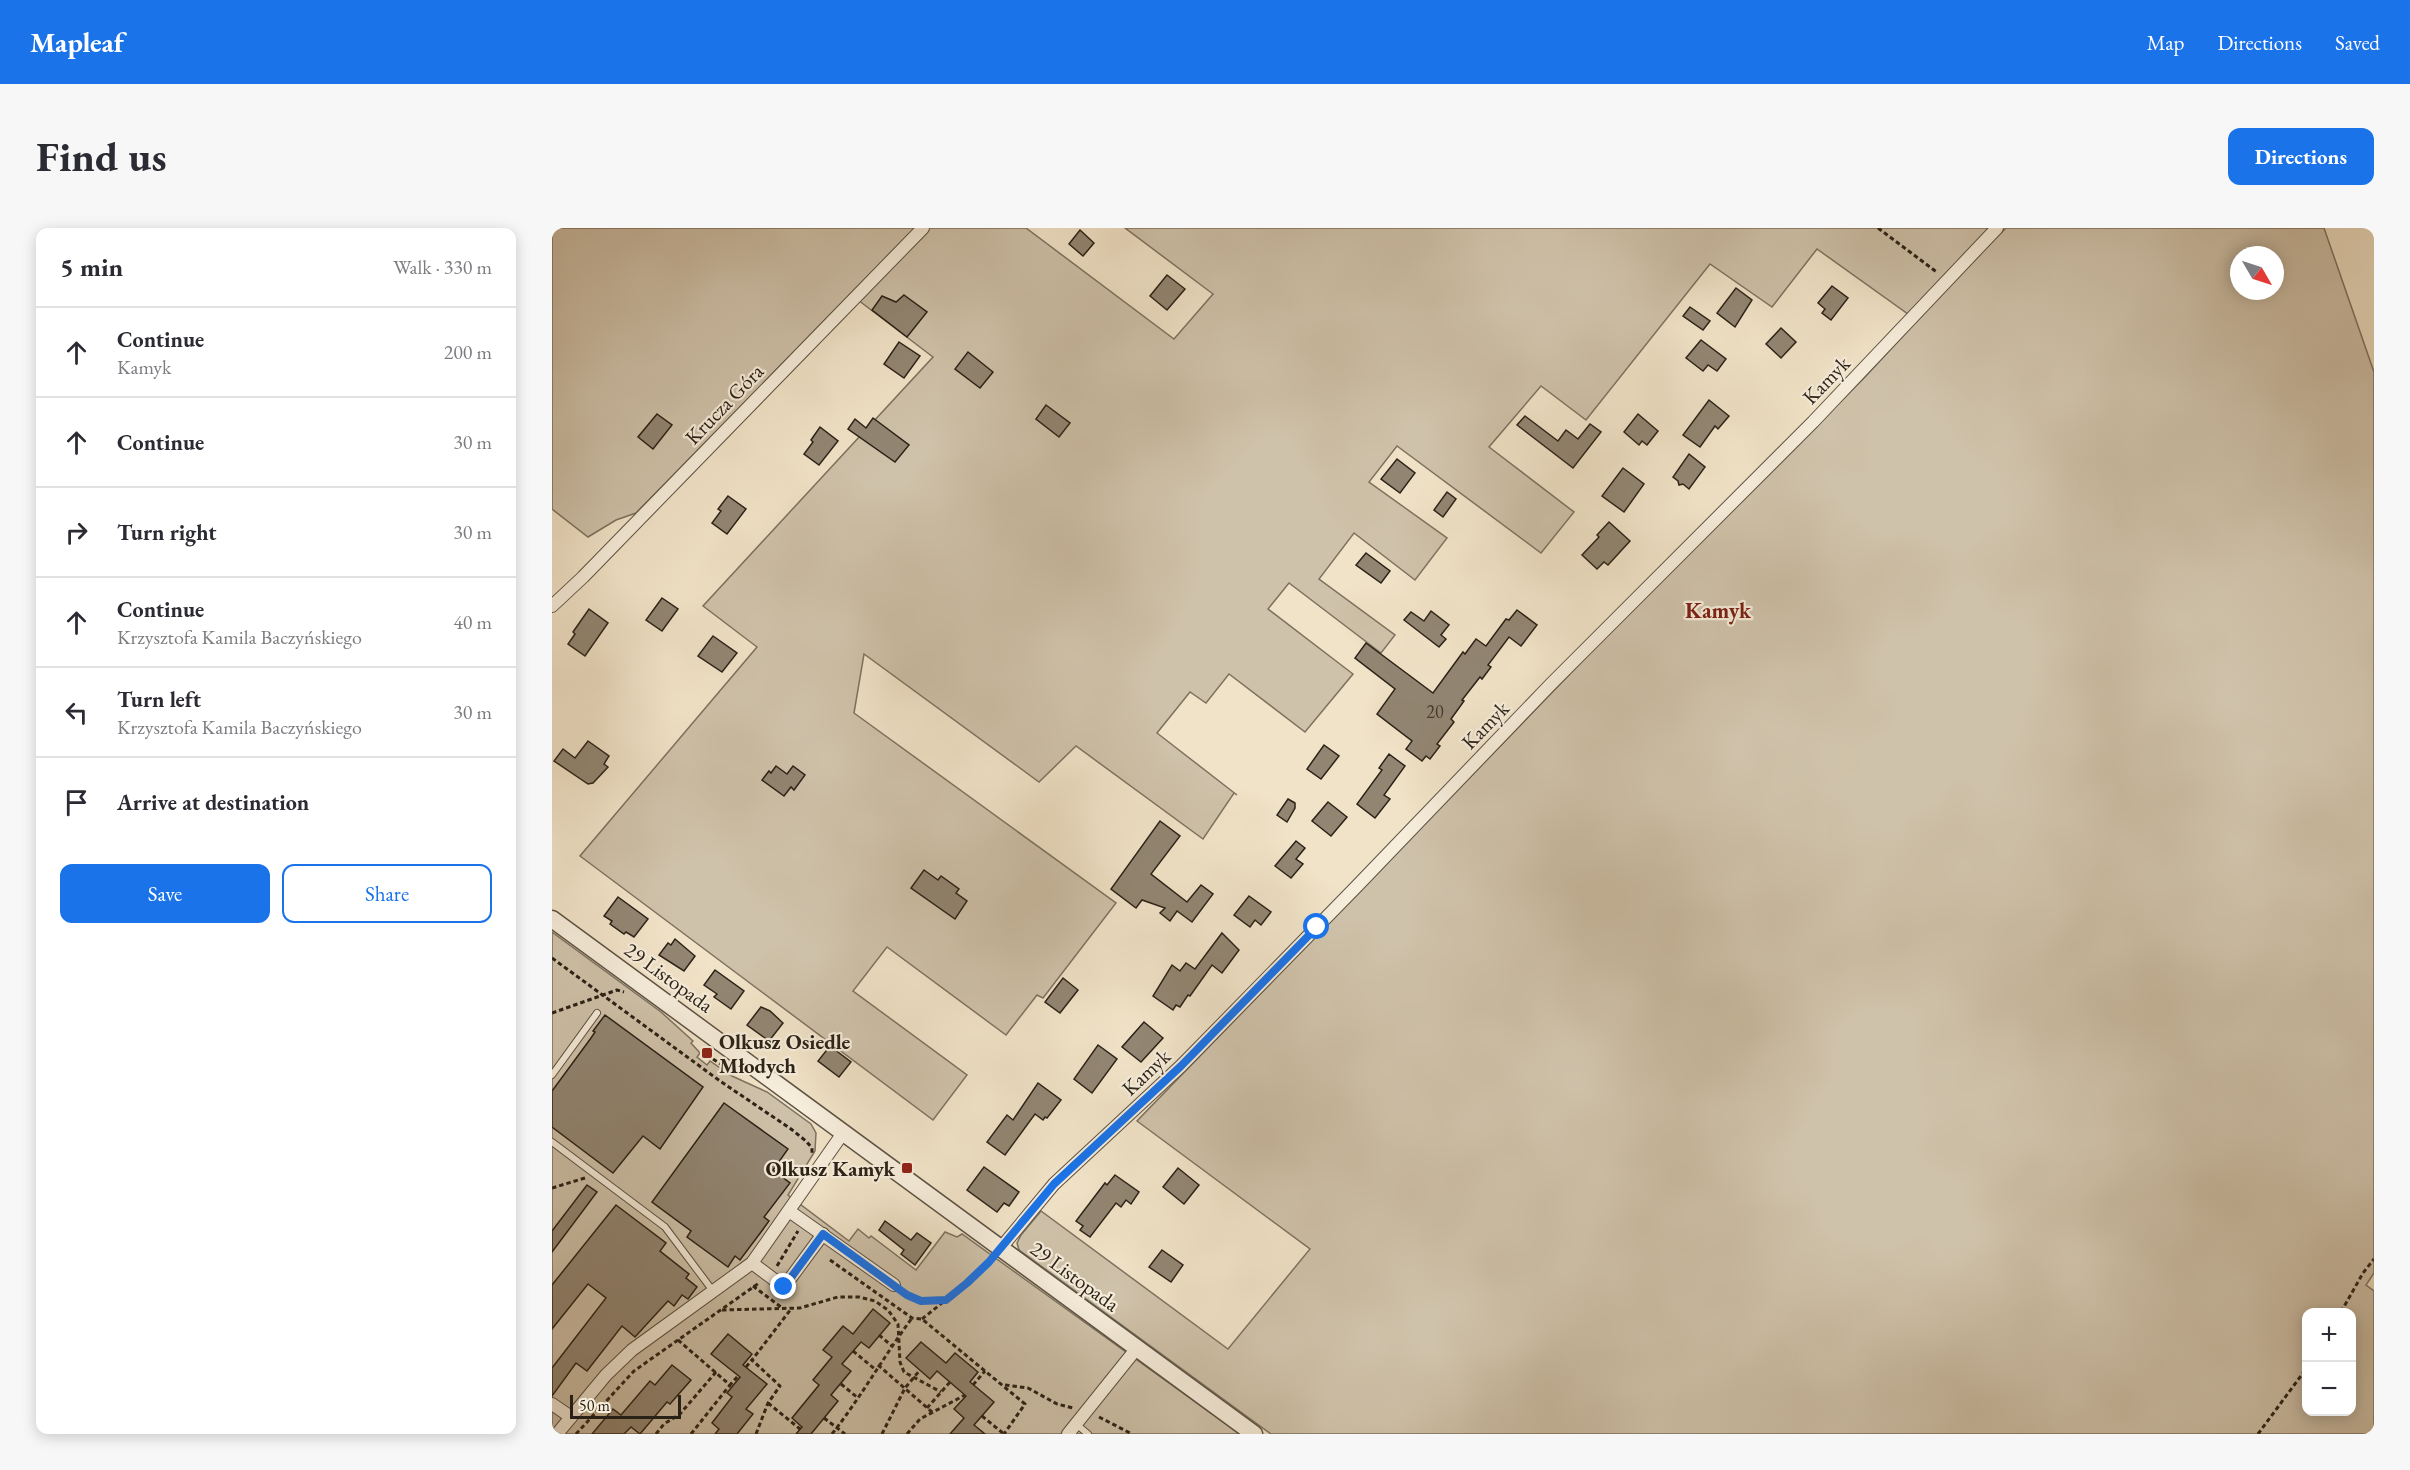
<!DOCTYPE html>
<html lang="en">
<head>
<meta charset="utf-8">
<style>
  body { margin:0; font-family:"EB Garamond",serif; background:#f7f7f7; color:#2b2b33 }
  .controls { position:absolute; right:18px; bottom:18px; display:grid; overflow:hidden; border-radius:12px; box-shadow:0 3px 15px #0003 }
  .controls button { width:54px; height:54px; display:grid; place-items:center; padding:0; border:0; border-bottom:2px solid #e1e1e2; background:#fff; color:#2b2b33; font:30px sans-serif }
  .compass { position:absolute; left:1678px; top:18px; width:54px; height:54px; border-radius:50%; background:#fff; box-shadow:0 3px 15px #0003; rotate:129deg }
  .scale { position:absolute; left:18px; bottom:15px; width:111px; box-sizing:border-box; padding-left:6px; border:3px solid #2b2217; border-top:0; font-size:16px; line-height:21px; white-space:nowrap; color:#2b2217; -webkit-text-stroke:4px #f6eddb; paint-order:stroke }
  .stop { position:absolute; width:18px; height:18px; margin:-14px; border:4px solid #1a73e8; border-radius:50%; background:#fff }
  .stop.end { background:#1a73e8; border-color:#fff; box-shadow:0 2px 6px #0008 }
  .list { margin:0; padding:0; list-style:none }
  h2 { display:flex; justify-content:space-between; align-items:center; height:78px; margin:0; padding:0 24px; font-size:26px }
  h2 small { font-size:20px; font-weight:400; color:#7c7c81 }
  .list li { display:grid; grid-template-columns:39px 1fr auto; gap:18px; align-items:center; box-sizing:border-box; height:90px; padding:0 24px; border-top:2px solid #e1e1e2 }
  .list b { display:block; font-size:22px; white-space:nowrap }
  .list p { margin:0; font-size:20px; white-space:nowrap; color:#7c7c81 }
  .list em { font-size:20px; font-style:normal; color:#7c7c81 }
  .actions { display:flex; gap:12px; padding:18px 24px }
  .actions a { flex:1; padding:14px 0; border:2px solid #1a73e8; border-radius:12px; text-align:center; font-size:21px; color:#1a73e8 }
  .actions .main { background:#1a73e8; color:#fff }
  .icon { flex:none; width:33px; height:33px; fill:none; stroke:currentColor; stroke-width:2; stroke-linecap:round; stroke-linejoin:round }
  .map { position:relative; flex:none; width:1822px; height:1206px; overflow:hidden; border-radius:12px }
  header { display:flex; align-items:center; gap:36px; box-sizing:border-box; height:84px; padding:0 30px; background:#1a73e8; color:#fff }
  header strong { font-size:28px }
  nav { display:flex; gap:33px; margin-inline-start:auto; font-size:21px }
  .intro { display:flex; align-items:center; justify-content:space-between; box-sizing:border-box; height:144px; padding:0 36px }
  h1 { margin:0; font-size:42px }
  .button { padding:15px 27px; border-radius:12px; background:#1a73e8; color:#fff; font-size:21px; font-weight:700 }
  main { display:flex; gap:36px; padding:0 36px }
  aside { flex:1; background:#fff; border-radius:12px; box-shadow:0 3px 15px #0003 }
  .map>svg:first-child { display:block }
</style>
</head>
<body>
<header>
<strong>Mapleaf</strong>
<nav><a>Map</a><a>Directions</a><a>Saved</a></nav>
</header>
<div class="intro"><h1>Find us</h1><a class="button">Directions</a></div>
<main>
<aside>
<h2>5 min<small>Walk · 330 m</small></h2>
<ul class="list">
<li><svg class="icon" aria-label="ahead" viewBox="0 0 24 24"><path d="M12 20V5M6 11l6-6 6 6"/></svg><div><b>Continue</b><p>Kamyk</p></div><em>200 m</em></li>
<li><svg class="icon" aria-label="ahead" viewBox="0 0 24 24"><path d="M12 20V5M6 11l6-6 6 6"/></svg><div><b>Continue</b></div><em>30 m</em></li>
<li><svg class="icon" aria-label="right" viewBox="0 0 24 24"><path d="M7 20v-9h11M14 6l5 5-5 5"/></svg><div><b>Turn right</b></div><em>30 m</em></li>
<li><svg class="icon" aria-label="ahead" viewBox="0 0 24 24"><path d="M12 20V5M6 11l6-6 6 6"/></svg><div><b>Continue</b><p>Krzysztofa Kamila Baczyńskiego</p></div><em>40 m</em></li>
<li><svg class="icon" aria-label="left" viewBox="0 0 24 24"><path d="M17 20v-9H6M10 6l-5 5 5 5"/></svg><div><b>Turn left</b><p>Krzysztofa Kamila Baczyńskiego</p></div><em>30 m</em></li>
<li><svg class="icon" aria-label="arrive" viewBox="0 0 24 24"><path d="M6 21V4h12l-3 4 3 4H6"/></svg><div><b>Arrive at destination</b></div></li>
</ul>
<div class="actions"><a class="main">Save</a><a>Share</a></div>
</aside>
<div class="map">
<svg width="1822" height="1206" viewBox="0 0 1822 1206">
  <rect width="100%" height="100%" fill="#f1e3c8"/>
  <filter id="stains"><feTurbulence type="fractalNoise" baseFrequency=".00333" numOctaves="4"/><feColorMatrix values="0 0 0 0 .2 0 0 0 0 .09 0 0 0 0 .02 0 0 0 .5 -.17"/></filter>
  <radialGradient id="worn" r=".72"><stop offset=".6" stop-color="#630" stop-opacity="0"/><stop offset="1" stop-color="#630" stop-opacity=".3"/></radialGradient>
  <g fill="#cfc2aa" stroke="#7d7260" stroke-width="1.5" fill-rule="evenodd">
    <polygon points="0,0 363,0 84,285 64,292 36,309 0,281"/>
    <polygon points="377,0 474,0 622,111 661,66 573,0 1437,0 1356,86 1265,21 1220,79 1158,36 1034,192 989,158 937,219 1022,284 989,325 845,218 817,254 895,310 863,352 802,305 767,351 843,407 829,425 737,355 716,381 801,446 753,504 677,446 654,475 638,464 605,505 685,567 682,565 651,611 524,518 487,554 312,426 302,485 564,675 491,770 485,767 454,807 335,719 301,763 415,847 381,892 28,628 205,419 151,378 381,129 306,72"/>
    <path d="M1454 0H1772L1822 144V1045L1814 1057 1822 1063V1206H719L467 1022 465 1015 469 1007 489 983 676 1121 758 1021 585 893 1047 416 1313 149 1400 55ZM1687 27H1723V63H1687ZM1754 1084H1800V1184H1754Z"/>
    <polygon points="0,704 109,784 141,813 139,815 148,825 145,829 155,837 158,833 180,848 215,864 259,896 264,905 263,923 236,967 297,1013 306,1001 317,1010 319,1008 364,1042 393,1004 405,1009 410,1006 688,1206 0,1206"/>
  </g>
  <g fill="#928673" stroke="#2b2217" stroke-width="1.5">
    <polygon points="528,2 542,15 531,28 517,16"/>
    <polygon points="615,47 633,61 615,82 598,68"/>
    <polygon points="1280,58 1296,70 1279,92 1270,85 1273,81 1266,75"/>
    <polygon points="1184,60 1200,72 1183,99 1165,85"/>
    <polygon points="352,67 375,84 355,109 320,82 330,68 344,74"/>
    <polygon points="1138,79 1158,93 1151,102 1131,88"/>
    <polygon points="1229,100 1244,114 1229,130 1214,116"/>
    <polygon points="1149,112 1174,131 1165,143 1156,137 1151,143 1134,130"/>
    <polygon points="347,114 368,128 352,150 332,136"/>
    <polygon points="416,124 441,144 428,160 403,141"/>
    <polygon points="1157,172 1177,188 1166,201 1163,198 1148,219 1131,207"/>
    <polygon points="494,177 518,195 507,209 484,191"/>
    <polygon points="105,186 120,197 101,221 86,209"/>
    <polygon points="1086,186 1106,203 1095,217 1090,213 1087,217 1072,204"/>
    <polygon points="973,188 1006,213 1014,202 1026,211 1038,196 1049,204 1021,240 965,197"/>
    <polygon points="321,190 357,217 343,234 296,201 303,191 314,200"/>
    <polygon points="268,199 286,213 267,237 252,226 261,214 259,212"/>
    <polygon points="1137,226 1153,239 1137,261 1131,256 1127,257 1126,253 1121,249"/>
    <polygon points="845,231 863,245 848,265 829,251"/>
    <polygon points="1071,240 1092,256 1072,284 1050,268"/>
    <polygon points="895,264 904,271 891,289 882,282"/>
    <polygon points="176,268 194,281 175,306 160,295 169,283 166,281"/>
    <polygon points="1057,294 1078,313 1056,337 1052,334 1045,341 1030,327 1047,309 1045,307"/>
    <polygon points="814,325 838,343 829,355 804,337"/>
    <polygon points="110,370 126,381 110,403 94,392"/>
    <polygon points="37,381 56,395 33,428 16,416 23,406 21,404"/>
    <polygon points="965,382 985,397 969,418 957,409 936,437 939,439 930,451 928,449 910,472 912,473 899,491 902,494 885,516 888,518 878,531 874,528 870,533 854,521 860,513 825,486 843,461 803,430 814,415 881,465 911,424 913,426 924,411 934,418 954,391 957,392"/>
    <polygon points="879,383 897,397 889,407 894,411 887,419 852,392 859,384 872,393"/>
    <polygon points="161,408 185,425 170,444 146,428"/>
    <polygon points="36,513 57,528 52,536 56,539 41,555 36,556 2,533 11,521 23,530"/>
    <polygon points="772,517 787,528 769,551 755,541"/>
    <polygon points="837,526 853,538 832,567 838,571 823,590 805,576 830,542 827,540"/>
    <polygon points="224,538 235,546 241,538 253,547 242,562 239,559 232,568 210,552 217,543 219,545"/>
    <polygon points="736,571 743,575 743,580 735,594 725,587"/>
    <polygon points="776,574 795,589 779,608 760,593"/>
    <polygon points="608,593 628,608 599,646 635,674 649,657 661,666 640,694 625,683 618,693 608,685 613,680 590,672 584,680 559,661"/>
    <polygon points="744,613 753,620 744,631 751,636 739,650 723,638"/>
    <polygon points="372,642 386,652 389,648 407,661 404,665 415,673 403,691 359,660"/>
    <polygon points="697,668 719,684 709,697 703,692 698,699 682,687"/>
    <polygon points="66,669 96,691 82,709 74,704 72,706 58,696 60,693 52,688"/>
    <polygon points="670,705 687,722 670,745 660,737 638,768 636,767 628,779 624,777 621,782 601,768 620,737 628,743 634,735 643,741"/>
    <polygon points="123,711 143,728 132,743 107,727 116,715 119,717"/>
    <polygon points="163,742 192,763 179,781 162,769 165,766 152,757"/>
    <polygon points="511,750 526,762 508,785 493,774"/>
    <polygon points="209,779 218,783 231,795 217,813 195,797"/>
    <polygon points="53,787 151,859 108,921 91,908 61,945 0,899 0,863 39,810 43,804 41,803"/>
    <polygon points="592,794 611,810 589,834 570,819"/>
    <polygon points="546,817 565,831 540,865 522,851"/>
    <polygon points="278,818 299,834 287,849 266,833"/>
    <polygon points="486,855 509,872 495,890 493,889 491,892 483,886 453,927 435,914 455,887 461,892"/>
    <polygon points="172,875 236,921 221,942 238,955 212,989 217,993 209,1004 188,1032 183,1028 176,1039 135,1009 139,1003 100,974"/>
    <polygon points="432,939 467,964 457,978 452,975 445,984 415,962"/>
    <polygon points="626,940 647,957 632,976 611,959"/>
    <polygon points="563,947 587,964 579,976 574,972 569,979 564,975 538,1009 528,1002 531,998 524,993 553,955 555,957"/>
    <polygon points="35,957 45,964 0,1024 0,1003"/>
    <polygon points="64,977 114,1015 108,1023 137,1046 134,1050 145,1059 136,1071 130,1067 122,1078 116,1073 83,1109 70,1098 35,1143 24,1135 0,1168 0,1140 54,1070 36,1056 0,1101 0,1057"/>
    <polygon points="333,993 359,1012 365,1005 379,1015 363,1037 349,1026 352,1022 327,1002"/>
    <polygon points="610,1022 631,1037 619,1054 597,1039"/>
    <polygon points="321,1081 338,1095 317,1120 309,1114 290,1136 299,1143 279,1167 286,1173 259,1206 244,1206 250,1199 240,1190 267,1157 261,1152 280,1129 271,1122 291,1098 301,1106"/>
    <polygon points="176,1106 200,1126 191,1137 215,1156 194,1181 201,1186 185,1206 163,1206 167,1201 160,1195 180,1169 175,1165 188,1149 159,1126"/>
    <polygon points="369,1114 394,1135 403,1125 426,1144 418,1154 442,1174 422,1197 433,1206 398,1206 412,1190 402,1181 414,1168 385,1143 378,1151 354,1130"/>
    <polygon points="120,1137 139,1152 118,1176 115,1174 88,1206 79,1199 72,1206 40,1206 61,1181 69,1187 98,1153 103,1157"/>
  </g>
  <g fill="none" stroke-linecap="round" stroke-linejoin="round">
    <g stroke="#5c5243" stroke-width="8">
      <g id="service">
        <polyline points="0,847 45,785"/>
        <polyline points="0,914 113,999 161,1063"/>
        <polyline points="524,1196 536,1206"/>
      </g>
    </g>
    <g stroke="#5c5243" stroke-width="14">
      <g id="minor">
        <polyline points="0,378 31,349 371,0"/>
        <polyline points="237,983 342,1057"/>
        <polyline points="448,1021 502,956 629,838 806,657 999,456 1261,194 1445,0"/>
        <polyline points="200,1035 232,1059 271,1006"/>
        <polyline points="0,1176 19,1189"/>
        <polyline points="5,1206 54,1147 80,1122 200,1035 291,905"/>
        <polyline points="516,1206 585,1120"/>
      </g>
    </g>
    <g stroke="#5c5243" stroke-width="19">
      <polyline id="tertiary" points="0,691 702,1206"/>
    </g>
    <g stroke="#2b2217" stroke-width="3" stroke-dasharray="4.5 3" stroke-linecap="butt">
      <polyline points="1326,0 1386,45"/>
      <polyline points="0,730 168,853 239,901 254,913 260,920 260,925"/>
      <polyline points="0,785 65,762 72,764"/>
      <polyline points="161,831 183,846"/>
      <polyline points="0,960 33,950"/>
      <polyline points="278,1032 360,1090 370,1091 473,1176 452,1206"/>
      <polyline points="225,1038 246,1003"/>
      <polyline points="201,1058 229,1079"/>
      <polyline points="351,1064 369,1073 393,1072"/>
      <polyline points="170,1082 248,1080 286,1069 307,1069 323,1073 336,1082 346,1096 348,1134 352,1144 389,1164"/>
      <polyline points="1789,1084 1811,1045 1822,1031"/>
      <polyline points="370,1091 415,1055 439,1031"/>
      <polyline points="327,1107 340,1118"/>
      <polyline points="126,1112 178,1157 186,1148"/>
      <polyline points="301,1123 324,1142"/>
      <polyline points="326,1137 380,1184"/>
      <polyline points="194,1139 200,1132"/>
      <polyline points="289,1156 306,1170"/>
      <polyline points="421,1157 433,1143"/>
      <polyline points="453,1157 476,1160 505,1176 521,1180"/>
      <polyline points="216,1175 248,1201"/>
      <polyline points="375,1180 398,1154"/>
      <polyline points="430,1188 452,1206"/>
      <polyline points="547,1189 580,1206"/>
      <polyline points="272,1190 293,1206"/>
      <polyline points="24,1206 82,1143 207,1055"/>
      <polyline points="104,1206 112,1196 128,1186 164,1144"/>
      <polyline points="139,1206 178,1157"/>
      <polyline points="204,1206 216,1175 228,1158 200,1132 239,1081"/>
      <path d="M280 1206C309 1169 332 1128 360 1090"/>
      <polyline points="330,1206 353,1160 368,1142"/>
      <polyline points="355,1206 368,1191 413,1167"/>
      <polyline points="1706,1206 1754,1141"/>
    </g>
    <use href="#service" stroke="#f6eddb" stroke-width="6"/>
    <use href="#minor" stroke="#f6eddb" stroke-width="12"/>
    <use href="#tertiary" stroke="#f6eddb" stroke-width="16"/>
  </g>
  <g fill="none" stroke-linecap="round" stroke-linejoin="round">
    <polyline stroke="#1a73e8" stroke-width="8" points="232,1059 271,1006 355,1067 369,1073 394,1072 415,1055 437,1034 502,956 629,838 765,699"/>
  </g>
  <g fill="#8f2418" stroke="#f6eddb" stroke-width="2">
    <rect x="149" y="819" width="12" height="12" rx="3"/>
    <rect x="349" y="934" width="12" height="12" rx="3"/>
  </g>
  <g text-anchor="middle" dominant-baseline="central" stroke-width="4.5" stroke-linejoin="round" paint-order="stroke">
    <g font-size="18" fill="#453b2e">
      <text x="883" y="483">20</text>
    </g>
    <g font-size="21" fill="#2b2217" stroke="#f6eddb">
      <text transform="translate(1274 152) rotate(-46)">Kamyk</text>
      <text transform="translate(172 176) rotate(-46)">Krucza Góra</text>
      <text transform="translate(933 497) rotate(-46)">Kamyk</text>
      <text transform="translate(117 749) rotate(36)">29 Listopada</text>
      <text transform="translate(594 844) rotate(-43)">Kamyk</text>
      <text transform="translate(523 1048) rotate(36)">29 Listopada</text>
    </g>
    <g font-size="21" font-weight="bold" fill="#2b2217" stroke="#f6eddb" text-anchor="start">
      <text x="167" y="813">Olkusz Osiedle<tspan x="167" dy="24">Młodych</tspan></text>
      <text x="343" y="940" text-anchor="end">Olkusz Kamyk</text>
    </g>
    <g font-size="22" font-weight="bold" fill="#7a1f14" stroke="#f6eddb">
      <text x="1166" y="382">Kamyk</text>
    </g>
  </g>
  <rect width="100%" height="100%" filter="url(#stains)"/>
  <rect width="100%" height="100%" fill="url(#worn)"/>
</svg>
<div class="controls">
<button>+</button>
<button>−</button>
</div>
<svg class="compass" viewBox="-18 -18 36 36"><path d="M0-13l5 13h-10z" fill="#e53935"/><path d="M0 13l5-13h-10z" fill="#7c7c81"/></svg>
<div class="scale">50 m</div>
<div class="stop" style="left:765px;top:699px"></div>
<div class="stop end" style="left:232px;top:1059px"></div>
</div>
</main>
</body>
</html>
